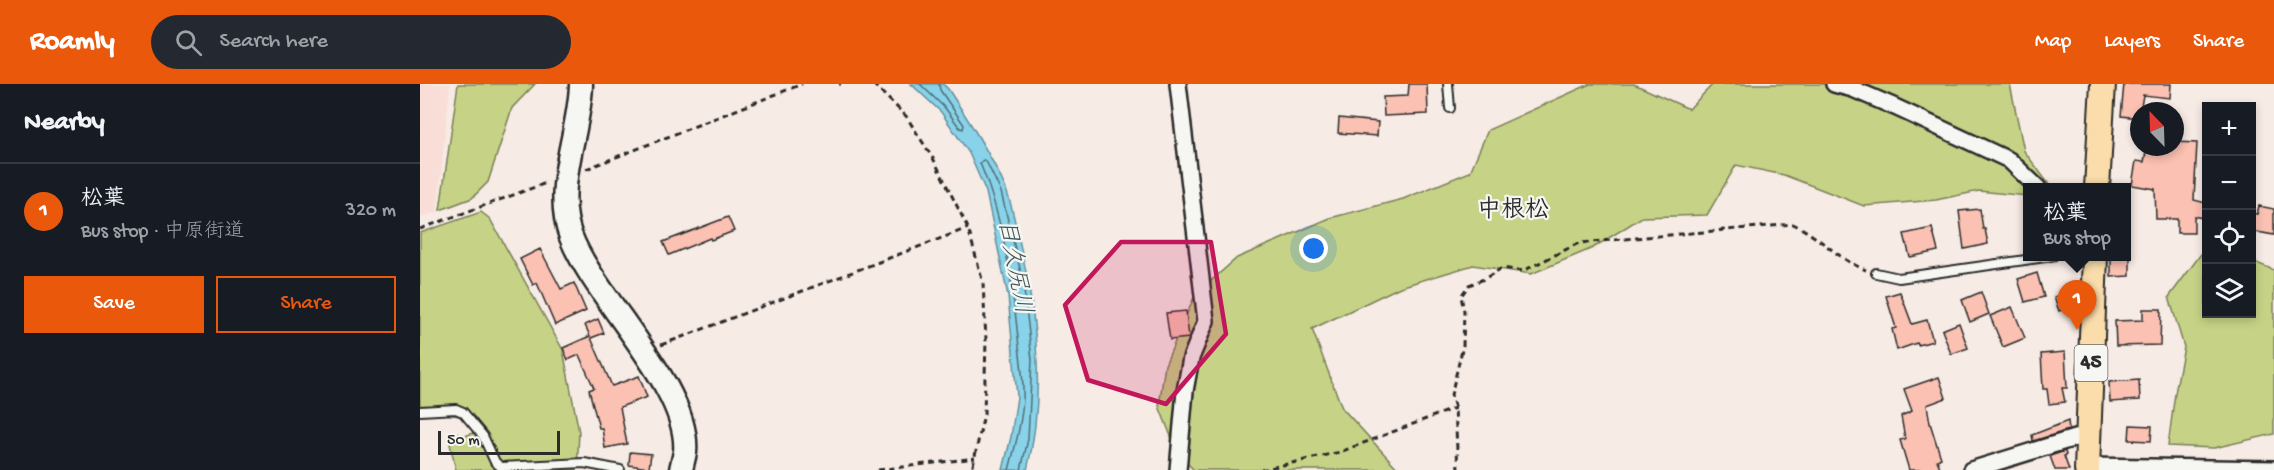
<!DOCTYPE html>
<html lang="en">
<head>
<meta charset="utf-8">
<style>
  body { margin:0; font-family:"Gochi Hand","Klee One",sans-serif; background:#242831; color:#f1f3f6 }
  .controls { position:absolute; right:18px; top:18px; display:grid; overflow:hidden; border-radius:0px; box-shadow:0 3px 9px #0003 }
  .controls button { width:54px; height:54px; display:grid; place-items:center; padding:0; border:0; border-bottom:2px solid #363941; background:#171b24; color:#f1f3f6; font:30px sans-serif }
  .compass { position:absolute; left:1710px; top:18px; width:54px; height:54px; border-radius:50%; background:#171b24; box-shadow:0 3px 9px #0003; rotate:337deg }
  .scale { position:absolute; left:18px; bottom:15px; width:122px; box-sizing:border-box; padding-left:6px; border:3px solid #2b2b2b; border-top:0; font-size:16px; line-height:21px; white-space:nowrap; color:#2b2b2b; -webkit-text-stroke:4px #f6f6f2; paint-order:stroke }
  .you { position:absolute; left:894px; top:165px; width:21px; height:21px; margin:-15px; border:4px solid #fff; border-radius:50%; background:#1a73e8; box-shadow:0 0 0 9px #1a73e833 }
  .badge { display:grid; place-items:center; width:39px; height:39px; border-radius:50%; background:#ea580c; color:#fff; font-size:20px; font-weight:700 }
  .pin { position:absolute; translate:-50% -50px; filter:drop-shadow(0 2px 3px #0008) }
  .pin::after { content:''; position:absolute; top:32px; width:21px; height:18px; background:inherit; clip-path:polygon(0 0,100% 0,50% 100%) }
  .popup { position:absolute; left:1603px; top:99px; width:108px; height:78px; box-sizing:border-box; display:grid; place-content:center; border-radius:0px; background:#171b24; filter:drop-shadow(0 2px 4px #0005); font-size:20px; white-space:nowrap; color:#9ea1a6 }
  .popup b { font-size:22px; color:#f1f3f6 }
  .popup::after { content:''; position:absolute; left:50%; top:100%; margin-left:-12px; border:12px solid transparent; border-top-color:#171b24 }
  .list { margin:0; padding:0; list-style:none }
  h2 { display:flex; justify-content:space-between; align-items:center; height:78px; margin:0; padding:0 24px; font-size:26px }
  h2 small { font-size:20px; font-weight:400; color:#9ea1a6 }
  .list li { display:grid; grid-template-columns:39px 1fr auto; gap:18px; align-items:center; box-sizing:border-box; height:96px; padding:0 24px; border-top:2px solid #363941 }
  .list b { display:block; font-size:22px; white-space:nowrap }
  .list p { margin:0; font-size:20px; white-space:nowrap; color:#9ea1a6 }
  .list em { font-size:20px; font-style:normal; color:#9ea1a6 }
  .actions { display:flex; gap:12px; padding:18px 24px }
  .actions a { flex:1; padding:14px 0; border:2px solid #ea580c; border-radius:0px; text-align:center; font-size:21px; color:#ea580c }
  .actions .main { background:#ea580c; color:#fff }
  .icon { flex:none; width:33px; height:33px; fill:none; stroke:currentColor; stroke-width:2; stroke-linecap:round; stroke-linejoin:round }
  .map { position:relative; flex:none; width:1854px; height:386px; overflow:hidden }
  header { display:flex; align-items:center; gap:36px; box-sizing:border-box; height:84px; padding:0 30px; background:#ea580c; color:#fff }
  header strong { font-size:28px }
  nav { display:flex; gap:33px; margin-inline-start:auto; font-size:21px }
  .search { width:420px; height:54px; background:#242831; display:flex; align-items:center; gap:15px; box-sizing:border-box; padding:0 21px; border-radius:33px; color:#9ea1a6; font-size:22px }
  main { display:flex }
  aside { flex:1; background:#171b24 }
  .map>svg:first-child { display:block }
</style>
</head>
<body>
<header>
<strong>Roamly</strong>
<div class="search"><svg class="icon" aria-label="search" viewBox="0 0 24 24"><circle cx="10" cy="10" r="6"/><path d="M15 15l6 6"/></svg>Search here</div>
<nav><a>Map</a><a>Layers</a><a>Share</a></nav>
</header>
<main>
<aside>
<h2>Nearby<small></small></h2>
<ul class="list">
<li><span class="badge">1</span><div><b>松葉</b><p>Bus stop · 中原街道</p></div><em>320 m</em></li>
</ul>
<div class="actions"><a class="main">Save</a><a>Share</a></div>
</aside>
<div class="map">
<svg width="1854" height="386" viewBox="0 0 1854 386">
  <rect width="100%" height="100%" fill="#f7ebe5"/>
  <filter id="ink" filterUnits="userSpaceOnUse"><feTurbulence type="fractalNoise" baseFrequency=".0167" numOctaves="2"/><feDisplacementMap in="SourceGraphic" scale="12" xChannelSelector="R" yChannelSelector="G"/><feConvolveMatrix kernelMatrix="1 2 1 2 8 2 1 2 1" color-interpolation-filters="sRGB"/></filter>
  <g filter="url(#ink)">
    <polygon fill="#f8ded6" points="0,0 30,0 17,128 0,134"/>
    <g fill="#c6d386" stroke="#787f58" stroke-width="1.5">
      <polygon points="38,0 115,0 92,24 68,98 52,114 20,126"/>
      <polygon points="1170,0 1214,0 1269,25 1293,0 1590,0 1604,67 1631,103 1608,104 1607,112 1559,107 1516,116 1444,122 1364,91 1316,81 1287,131 1222,133 1173,164 1111,190 1053,181 980,203 892,245 922,324 979,386 774,386 758,370 739,322 745,281 775,211 817,174 910,134 983,115 1050,88 1068,46"/>
      <polygon points="61,128 70,135 143,266 159,348 157,386 36,386 30,360 38,350 45,352 53,349 49,336 39,332 0,326 0,149"/>
      <polygon points="1781,170 1786,170 1786,230 1832,230 1832,177 1854,186 1854,350 1794,364 1748,362 1755,309 1764,263 1749,213"/>
    </g>
    <path fill="#88d3e9" stroke="#63909d" stroke-width="1.5" d="M491 0H523L528 5C549 37 570 69 585 103 592 120 595 139 599 156 617 231 626 311 607 386H583L591 353 597 313 588 212 566 108 549 69 521 28Z"/>
    <g fill="none" stroke-linecap="round" stroke-linejoin="round">
      <g stroke="#506e77" stroke-width="1.5">
        <polyline points="500,0 525,24 540,44 543,45 544,41 520,6 519,0"/>
        <path d="M589 386C595 363 602 338 603 314 604 294 600 273 598 254 592 195 583 134 560 79L563 76 566 77 581 108 603 197 612 276 608 355 601 386"/>
      </g>
    </g>
    <g fill="#fbc1b2" stroke="#2b2b2b" stroke-width="1.5">
      <polygon points="989,0 1007,0 1008,30 964,32 963,13 988,12"/>
      <polygon points="1704,0 1751,0 1750,14 1723,11 1719,34 1701,32"/>
      <polygon points="919,34 958,38 957,52 918,49"/>
      <polygon points="1755,58 1777,59 1774,116 1786,119 1786,135 1774,132 1774,149 1757,149 1757,135 1736,135 1735,105 1712,101 1716,77 1724,78 1727,63 1745,66 1745,63 1755,63"/>
      <polygon points="1839,122 1854,125 1854,151 1832,147 1832,129 1837,130"/>
      <polygon points="1560,125 1563,145 1565,145 1568,160 1544,165 1539,127"/>
      <polygon points="308,133 314,147 291,156 290,154 249,171 243,158"/>
      <polygon points="1512,144 1518,167 1490,173 1484,150"/>
      <polygon points="120,165 141,205 154,199 166,227 135,241 117,199 113,201 100,175"/>
      <polygon points="1691,172 1710,172 1710,192 1691,193"/>
      <polygon points="1617,189 1624,213 1605,218 1598,195"/>
      <polygon points="1480,208 1492,240 1507,236 1513,257 1498,261 1497,259 1477,266 1472,245 1476,244 1466,212"/>
      <polygon points="1561,208 1569,230 1550,238 1542,216"/>
      <polygon points="1648,208 1653,221 1639,227 1634,213"/>
      <polygon points="1592,223 1605,254 1583,263 1570,232"/>
      <polygon points="1723,225 1741,225 1740,261 1696,262 1695,237 1723,236"/>
      <polygon points="766,227 769,254 750,256 746,229"/>
      <polygon points="178,235 184,249 171,254 192,302 219,292 227,313 200,323 207,360 185,364 182,344 179,344 169,306 174,304 159,271 148,276 143,264 170,252 165,241"/>
      <polygon points="1539,239 1548,264 1531,270 1522,246"/>
      <polygon points="1645,268 1647,304 1642,304 1645,318 1629,320 1627,305 1623,305 1621,270"/>
      <polygon points="1519,293 1526,314 1507,321 1510,339 1521,374 1517,376 1521,386 1489,386 1480,356 1485,355 1481,332 1492,327 1484,305"/>
      <polygon points="1719,296 1720,316 1690,318 1689,298"/>
      <polygon points="1648,337 1649,346 1613,357 1612,351"/>
      <polygon points="1710,341 1732,342 1731,357 1709,356"/>
      <polygon points="1645,367 1646,371 1644,372 1649,386 1635,386 1630,372"/>
      <polygon points="210,368 231,370 229,384 209,381"/>
    </g>
    <g fill="none" stroke-linecap="round" stroke-linejoin="round">
      <g stroke="#2b2b2b" stroke-width="12">
        <g id="lane">
          <polyline points="1028,0 1030,24"/>
          <polyline points="1456,189 1479,194 1633,172"/>
          <polyline points="0,327 36,325 43,328 63,352 75,378 81,383 164,379 200,386"/>
        </g>
      </g>
      <g stroke="#2b2b2b" stroke-width="20">
        <g id="street">
          <polyline points="758,0 786,237 771,274 765,307 758,386"/>
          <polyline points="1414,0 1433,5 1475,23 1589,76 1618,104"/>
          <polyline points="1667,382 1854,385"/>
          <polyline points="1551,386 1668,350"/>
        </g>
      </g>
      <g stroke="#2b2b2b" stroke-width="27">
        <path id="secondary" d="M161 0C160 50 132 103 151 153 175 215 271 304 265 368 264 374 262 380 261 386"/>
      </g>
      <g stroke="#2b2b2b" stroke-width="28">
        <g id="primary">
          <polyline points="1677,104 1683,0"/>
          <polyline points="1667,386 1675,172"/>
        </g>
      </g>
      <g stroke="#2b2b2b" stroke-width="3" stroke-dasharray="6 4.5" stroke-linecap="butt">
        <polyline points="419,0 421,0"/>
        <polyline points="453,0 486,32 514,76 548,144 563,199 566,256 564,330 552,386"/>
        <polyline points="166,85 382,0"/>
        <polyline points="0,145 126,99"/>
        <polyline points="241,261 548,144"/>
        <polyline points="458,386 555,374"/>
        <polyline points="841,386 920,368 1035,324"/>
        <path d="M1038 386 1035 324 1031 311 1043 262 1044 227 1041 212 1049 201 1064 195 1082 184 1103 187 1159 159 1373 140C1399 152 1419 176 1446 186"/>
      </g>
      <use href="#lane" stroke="#f6f6f2" stroke-width="8"/>
      <use href="#street" stroke="#f6f6f2" stroke-width="15"/>
      <use href="#secondary" stroke="#f6f6f2" stroke-width="22"/>
      <use href="#primary" stroke="#fbddab" stroke-width="24"/>
    </g>
  </g>
  <path fill="#c2185b" fill-opacity="0.2" stroke="#c2185b" stroke-width="4.5" stroke-linejoin="round" d="M701 158H791L806 250 746 320 668 296 645 221Z"/>
  <g text-anchor="middle" dominant-baseline="central" stroke-width="4.5" stroke-linejoin="round" paint-order="stroke">
    <rect fill="#f6f6f2" stroke="#686867" stroke-width="1.5" x="1654.5" y="261" width="33" height="36" rx="4.5"/>
    <g font-size="21" font-weight="bold" fill="#2b2b2b">
      <text x="1671" y="279">45</text>
    </g>
    <g font-size="24" font-weight="bold" fill="#2b2b2b" stroke="#f6f6f2">
      <text x="1093" y="127">中根松</text>
    </g>
    <g font-size="24" font-style="italic" fill="#42555a" stroke="#f6f6f2">
      <text transform="translate(593 183) rotate(79)">目久尻川</text>
    </g>
  </g>
</svg>
<div class="controls">
<button>+</button>
<button>−</button>
<button><svg class="icon" aria-label="locate" viewBox="0 0 24 24"><circle cx="12" cy="12" r="6"/><path d="M12 2v4M12 18v4M2 12h4M18 12h4"/></svg></button>
<button><svg class="icon" aria-label="layers" viewBox="0 0 24 24"><path d="M12 4l9 5-9 5-9-5zM3 14l9 5 9-5"/></svg></button>
</div>
<svg class="compass" viewBox="-18 -18 36 36"><path d="M0-13l5 13h-10z" fill="#e53935"/><path d="M0 13l5-13h-10z" fill="#9ea1a6"/></svg>
<div class="scale">50 m</div>
<div class="you"></div>
<div class="pin badge" style="left:1657px;top:246px">1</div>
<div class="popup"><b>松葉</b>Bus stop</div>
</div>
</main>
</body>
</html>
